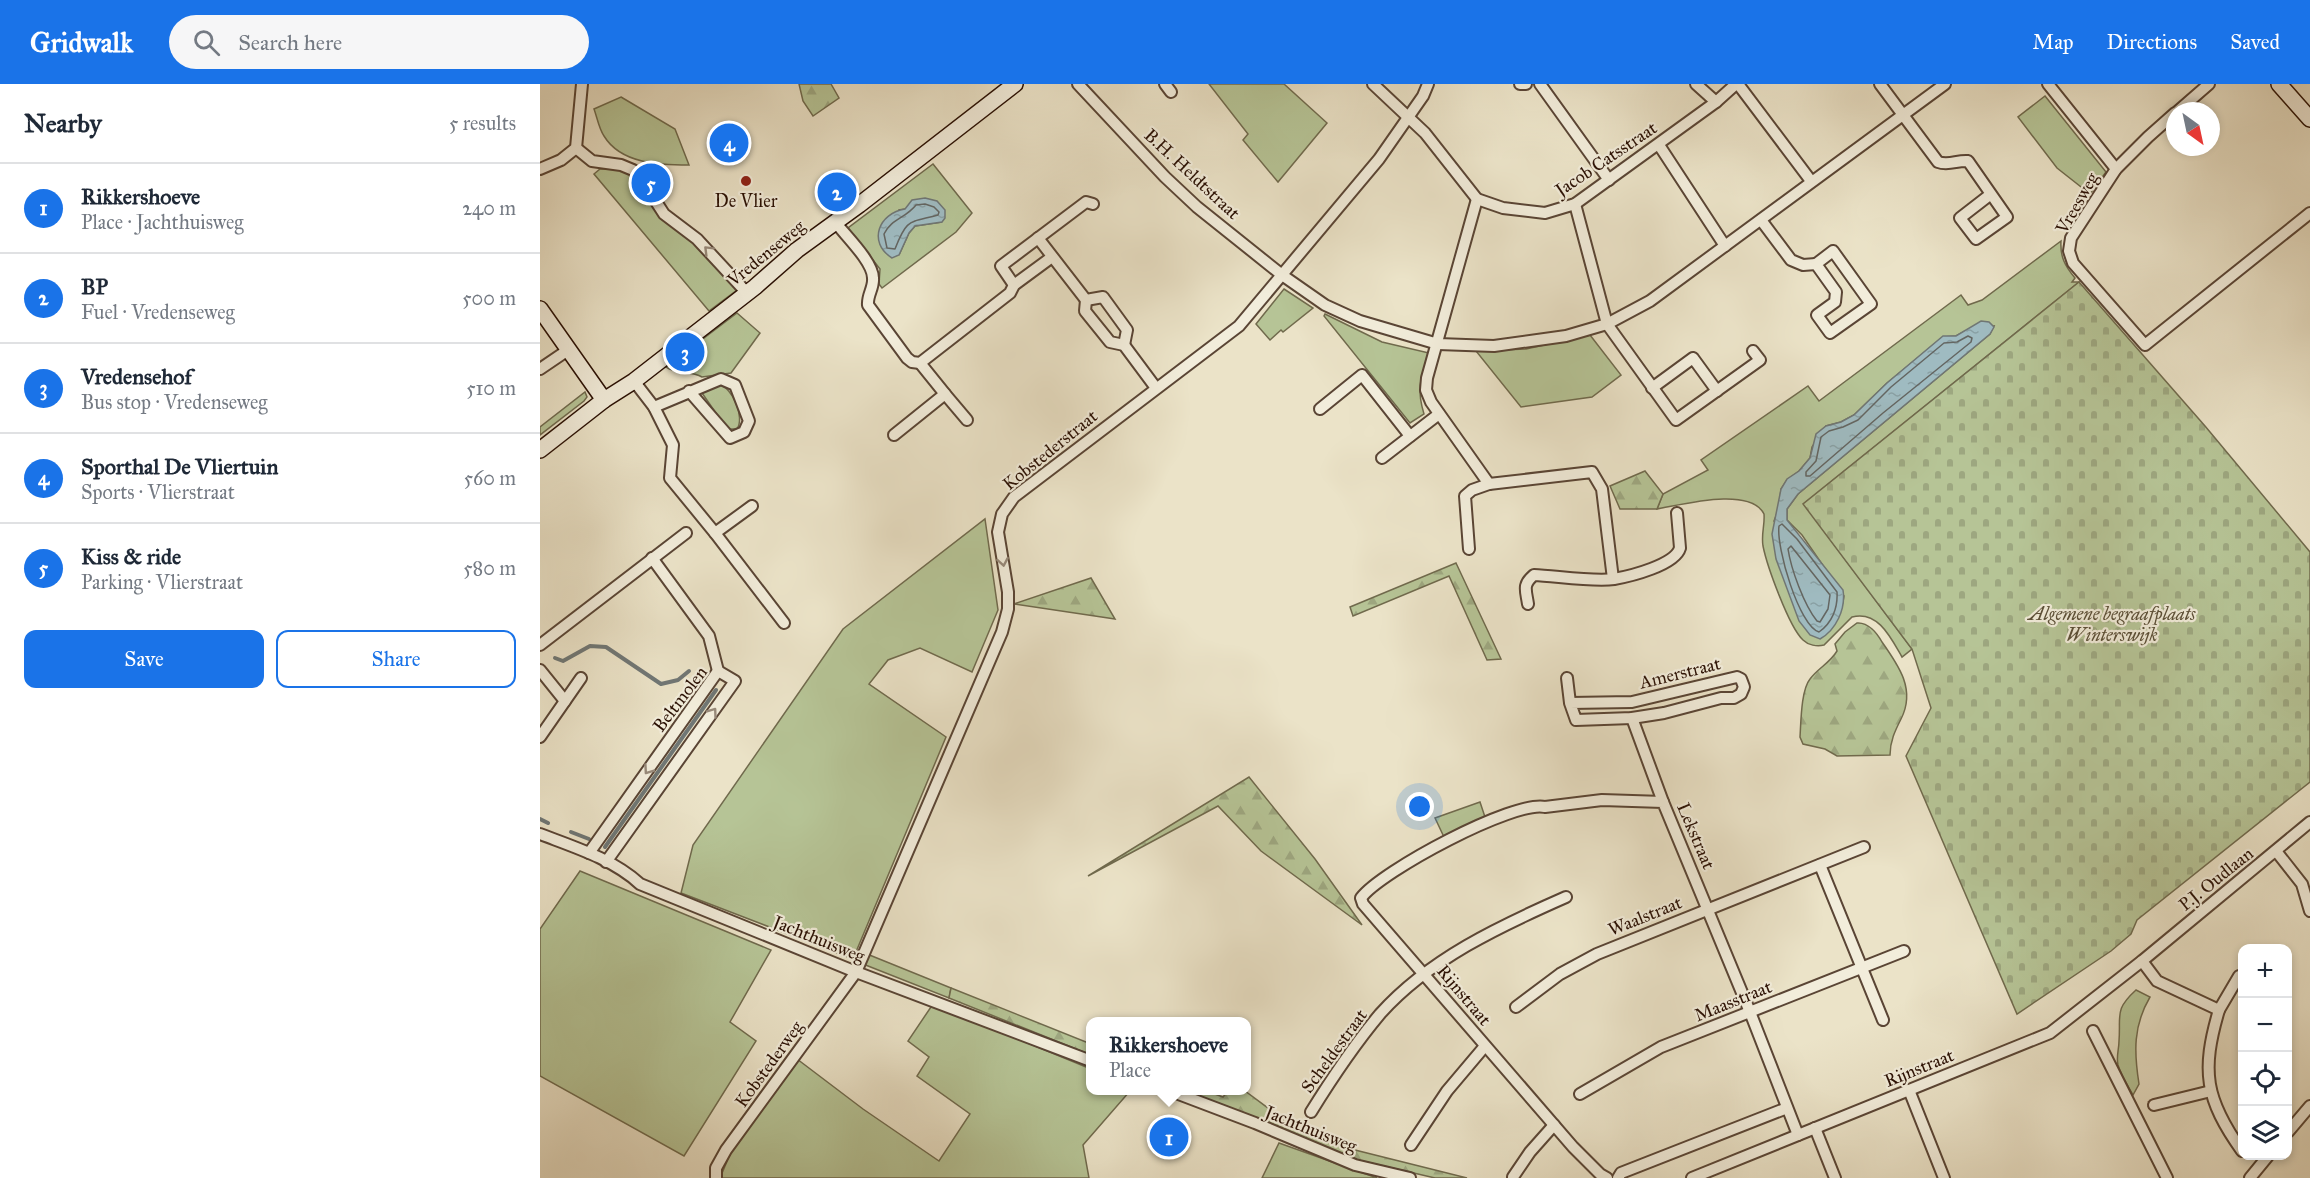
<!DOCTYPE html>
<html lang="en">
<head>
<meta charset="utf-8">
<style>
  body { margin:0; font-family:"IM FELL Great Primer",serif; background:#f6f6f7; color:#1f2937 }
  .controls { position:absolute; right:18px; bottom:18px; display:grid; overflow:hidden; border-radius:12px; box-shadow:0 3px 9px #0003 }
  .controls button { width:54px; height:54px; display:grid; place-items:center; padding:0; border:0; border-bottom:2px solid #e0e1e3; background:#fff; color:#1f2937; font:30px sans-serif }
  .compass { position:absolute; left:1626px; top:18px; width:54px; height:54px; border-radius:50%; background:#fff; box-shadow:0 3px 9px #0003; rotate:147deg }
  .you { position:absolute; left:880px; top:723px; width:21px; height:21px; margin:-15px; border:4px solid #fff; border-radius:50%; background:#1a73e8; box-shadow:0 0 0 9px #1a73e833 }
  .badge { display:grid; place-items:center; width:39px; height:39px; border-radius:50%; background:#1a73e8; color:#fff; font-size:20px; font-weight:700 }
  .pin { position:absolute; translate:-50% -50%; border:3px solid #fff; box-shadow:0 2px 6px #0006 }
  .popup { position:absolute; left:546px; top:933px; width:165px; height:78px; box-sizing:border-box; display:grid; place-content:center; border-radius:12px; background:#fff; filter:drop-shadow(0 2px 4px #0005); font-size:20px; white-space:nowrap; color:#747a83 }
  .popup b { font-size:22px; color:#1f2937 }
  .popup::after { content:''; position:absolute; left:50%; top:100%; margin-left:-12px; border:12px solid transparent; border-top-color:#fff }
  .list { margin:0; padding:0; list-style:none }
  h2 { display:flex; justify-content:space-between; align-items:center; height:78px; margin:0; padding:0 24px; font-size:26px }
  h2 small { font-size:20px; font-weight:400; color:#747a83 }
  .list li { display:grid; grid-template-columns:39px 1fr auto; gap:18px; align-items:center; box-sizing:border-box; height:90px; padding:0 24px; border-top:2px solid #e0e1e3 }
  .list b { display:block; font-size:22px; white-space:nowrap }
  .list p { margin:0; font-size:20px; white-space:nowrap; color:#747a83 }
  .list em { font-size:20px; font-style:normal; color:#747a83 }
  .actions { display:flex; gap:12px; padding:18px 24px }
  .actions a { flex:1; padding:14px 0; border:2px solid #1a73e8; border-radius:12px; text-align:center; font-size:21px; color:#1a73e8 }
  .actions .main { background:#1a73e8; color:#fff }
  .icon { flex:none; width:33px; height:33px; fill:none; stroke:currentColor; stroke-width:2; stroke-linecap:round; stroke-linejoin:round }
  .map { position:relative; flex:none; width:1770px; height:1094px; overflow:hidden }
  header { display:flex; align-items:center; gap:36px; box-sizing:border-box; height:84px; padding:0 30px; background:#1a73e8; color:#fff }
  header strong { font-size:28px }
  nav { display:flex; gap:33px; margin-inline-start:auto; font-size:21px }
  .search { width:420px; height:54px; background:#f6f6f7; display:flex; align-items:center; gap:15px; box-sizing:border-box; padding:0 21px; border-radius:33px; color:#747a83; font-size:22px }
  main { display:flex }
  aside { flex:1; background:#fff }
  .map>svg:first-child { display:block }
</style>
</head>
<body>
<header>
<strong>Gridwalk</strong>
<div class="search"><svg class="icon" aria-label="search" viewBox="0 0 24 24"><circle cx="10" cy="10" r="6"/><path d="M15 15l6 6"/></svg>Search here</div>
<nav><a>Map</a><a>Directions</a><a>Saved</a></nav>
</header>
<main>
<aside>
<h2>Nearby<small>5 results</small></h2>
<ul class="list">
<li><span class="badge">1</span><div><b>Rikkershoeve</b><p>Place · Jachthuisweg</p></div><em>240 m</em></li>
<li><span class="badge">2</span><div><b>BP</b><p>Fuel · Vredenseweg</p></div><em>500 m</em></li>
<li><span class="badge">3</span><div><b>Vredensehof</b><p>Bus stop · Vredenseweg</p></div><em>510 m</em></li>
<li><span class="badge">4</span><div><b>Sporthal De Vliertuin</b><p>Sports · Vlierstraat</p></div><em>560 m</em></li>
<li><span class="badge">5</span><div><b>Kiss &amp; ride</b><p>Parking · Vlierstraat</p></div><em>580 m</em></li>
</ul>
<div class="actions"><a class="main">Save</a><a>Share</a></div>
</aside>
<div class="map">
<svg width="1770" height="1094" viewBox="0 0 1770 1094">
  <defs>
    <pattern id="forest-firs" width="22" height="20" patternUnits="userSpaceOnUse" patternTransform="scale(1.5)"><rect width="22" height="20" fill="#b6c496"/><path d="M5 1l3.5 6h-7zM16 11l3.5 6h-7z" fill="#9da780"/></pattern>
    <pattern id="cemetery-stones" width="16" height="16" patternUnits="userSpaceOnUse" patternTransform="scale(1.5)"><rect width="16" height="16" fill="#b6c496"/><path d="M2 7V4a2 2 0 0 1 4 0v3zM10 15v-3a2 2 0 0 1 4 0v3z" fill="#9da780"/></pattern>
    <pattern id="water-ripples" width="26" height="14" patternUnits="userSpaceOnUse" patternTransform="scale(1.5)"><rect width="26" height="14" fill="#9fbbc1"/><path d="M2 4q2-2 4 0t4 0M15 11q2-2 4 0t4 0" fill="none" stroke="#89a0a4"/></pattern>
  </defs>
  <rect width="100%" height="100%" fill="#ebe3c8"/>
  <filter id="stains"><feTurbulence type="fractalNoise" baseFrequency=".00333" numOctaves="4"/><feColorMatrix values="0 0 0 0 .2 0 0 0 0 .09 0 0 0 0 .02 0 0 0 .5 -.17"/></filter>
  <radialGradient id="worn" r=".72"><stop offset=".6" stop-color="#630" stop-opacity="0"/><stop offset="1" stop-color="#630" stop-opacity=".3"/></radialGradient>
  <g fill="#b6c496" stroke="#706a4d" stroke-width="1.5" fill-rule="evenodd">
    <polygon points="669,0 744,0 787,39 738,98 703,56 708,50"/>
    <polygon points="1505,12 1566,88 1550,110 1517,84 1478,33"/>
    <path d="M81 13 135 45 149 81C120 81 81 80 64 52 59 45 57 33 54 25Z"/>
    <path d="M393 80 432 129 416 148 342 204 339 200 340 185 308 144ZM365 125 402 138 375 142 369 149 359 171V126Z"/>
    <polygon points="60,85 79,85 93,90 197,206 169,227 54,90"/>
    <path d="M1521 157C1520 173 1525 182 1535 194L1532 198H1539L1264 420 1372 565 1362 573C1351 554 1338 526 1312 533L1284 561C1277 563 1268 561 1263 556 1249 543 1227 482 1223 462 1221 450 1225 441 1224 430 1210 402 1141 421 1117 425L1123 410 1168 386 1161 376 1268 302 1279 317 1421 211 1428 221 1442 216ZM1454 242 1450 250 1258 410 1247 425V436L1262 451 1304 512 1303 518 1234 437 1239 424 1241 405 1247 396 1259 387 1270 374 1272 363 1286 342 1301 338 1314 331 1347 299 1403 253 1416 252 1425 247Z"/>
    <polygon points="744,205 773,224 743,248 741,246 730,256 716,240"/>
    <path d="M197 229 220 249 191 289 162 293C151 286 136 291 126 283Z"/>
    <path d="M785 230 842 258 889 269C881 294 876 304 884 330L870 339 784 232Z"/>
    <polygon points="1050,251 1081,291 1052,313 981,323 936,267 986,265"/>
    <path d="M179 301C193 303 205 334 197 345H187L162 309Z"/>
    <polygon points="45,308 47,313 44,317 0,351 0,343"/>
    <polygon points="445,435 458,526 432,588 380,564 348,576 329,600 406,653 313,875 141,809 153,761 303,545"/>
    <polygon points="940,718 945,733 904,753 895,734"/>
    <polygon points="40,787 231,866 190,938 216,957 144,1072 0,992 0,845"/>
    <polygon points="327,870 411,904 409,914 323,880"/>
    <path d="M1596 906 1610 913C1593 942 1594 968 1599 1000L1593 1011C1588 1002 1581 991 1578 981 1576 973 1579 965 1579 957 1581 931 1574 926 1596 906Z"/>
    <polygon points="393,920 551,985 551,1006 590,1007 543,1061 549,1094 180,1094 193,1063 257,975 323,1025 399,1077 430,1030 377,992 389,973 368,957"/>
    <polygon points="739,1059 837,1094 722,1094"/>
  </g>
  <g fill="url(#forest-firs)" stroke="#706a4d" stroke-width="1.5">
    <polygon points="259,0 291,0 299,14 273,32 263,17"/>
    <polygon points="1105,387 1123,410 1117,425 1080,425 1070,402"/>
    <polygon points="916,479 961,575 947,576 909,492 813,532 810,523"/>
    <polygon points="551,494 575,535 474,520"/>
    <path d="M1317 539C1328 538 1337 549 1342 558 1359 582 1376 606 1361 635 1355 647 1350 657 1350 671L1297 672 1285 665 1263 660 1260 653C1261 638 1261 606 1270 595 1278 584 1290 579 1297 567L1295 560 1305 548Z"/>
    <polygon points="709,693 775,775 822,841 721,767 678,722 548,792"/>
    <polygon points="411,904 551,960 551,971 409,914"/>
    <polygon points="640,1007 667,1007 683,1013 688,1007 705,1007 755,1044 811,1065 927,1094 895,1094 818,1076"/>
  </g>
  <polygon fill="url(#cemetery-stones)" stroke="#706a4d" stroke-width="1.5" points="1539,198 1665,342 1770,468 1770,698 1597,836 1591,850 1571,867 1477,930 1366,672 1391,624 1372,565 1263,420"/>
  <g fill="url(#water-ripples)" stroke="#707775" stroke-width="1.5">
    <path d="M385 114 397 117 405 126V134L402 138 375 142 369 149 359 171 352 174C327 158 339 129 365 125L372 116Z"/>
    <path d="M1441 237 1449 238 1454 243 1450 250 1258 410 1247 425V436L1303 506C1306 525 1296 546 1280 555L1270 551 1259 537 1236 475 1232 450 1241 405 1247 395 1259 387 1270 374 1276 350 1286 342 1301 338 1314 331 1347 299 1403 252H1416Z"/>
  </g>
  <g fill="none" stroke-linecap="round" stroke-linejoin="round">
    <g stroke="#646662" stroke-width="1.5">
      <path d="M385 120 394 123 399 128 398 131C369 139 367 134 355 165L347 164 344 150C351 135 366 134 376 121Z"/>
      <polygon points="1428,252 1432,254 1431,258 1343,329 1270,392 1266,392 1266,388 1276,377 1281,353 1289,347 1303,343 1318,336 1351,303 1404,259 1417,258"/>
      <path d="M1242 440 1257 455 1297 508C1298 524 1292 539 1279 548 1259 542 1236 463 1239 442Z"/>
      <path d="M1251 462 1290 511 1288 525 1280 538 1277 537C1264 521 1251 485 1248 465Z"/>
    </g>
    <g stroke="#707775" stroke-width="4">
      <polyline points="15,574 23,577 50,562 66,563 121,600 138,596 149,587"/>
      <polyline points="0,735 8,739"/>
      <polyline points="31,748 49,755"/>
      <polyline points="65,763 176,606"/>
    </g>
    <g stroke="#5a4535" stroke-width="14">
      <g id="street">
        <polyline points="538,0 625,93 657,123 742,191 785,221 820,237 898,260 954,262 1026,252 1067,240 1110,217 1405,0"/>
        <polyline points="625,0 631,8"/>
        <polyline points="833,0 885,49 937,115 963,124 1005,129 1035,120 1176,18 1196,0"/>
        <polyline points="980,0 986,0"/>
        <polyline points="1000,0 1069,96"/>
        <polyline points="1156,0 1176,18"/>
        <polyline points="1198,0 1271,97"/>
        <path d="M1340 0 1398 78C1409 82 1417 76 1428 77L1467 133 1436 155 1420 134 1451 110"/>
        <polyline points="1508,0 1576,85"/>
        <polyline points="1638,27 1669,0"/>
        <polyline points="1635,29 1608,53 1576,85 1531,154 1529,167 1533,179 1605,261 1770,129"/>
        <polyline points="1119,61 1185,162"/>
        <polyline points="36,64 52,77 81,81 93,86 102,96 124,130 157,155 207,209"/>
        <polyline points="0,85 21,76 36,64 42,0"/>
        <polyline points="937,115 887,294 886,306 891,318 949,400"/>
        <polyline points="1035,120 1067,240 1136,336 1220,276 1213,267"/>
        <polyline points="1221,136 1251,176 1263,181 1276,180"/>
        <path d="M296 139C306 152 333 178 333 194 334 204 327 211 328 221L367 274 372 278 380 279 470 209 474 201 512 173"/>
        <polyline points="498,154 546,216 563,213 587,246 584,261"/>
        <polygon points="1293,167 1331,220 1290,249 1277,231 1295,218 1296,208 1276,180"/>
        <polyline points="474,201 461,182 546,118 553,120"/>
        <polyline points="546,216 545,227 570,258 584,261 616,304"/>
        <polyline points="0,285 28,266"/>
        <polyline points="94,297 114,323 133,361 130,394 175,449 244,539"/>
        <polyline points="1112,304 1153,274 1177,307"/>
        <polyline points="405,310 427,336"/>
        <polyline points="114,323 181,295 195,301 209,337 204,348 190,354 149,307"/>
        <polyline points="780,325 822,291 870,352"/>
        <polyline points="354,351 405,310 380,279"/>
        <polyline points="842,374 899,330"/>
        <polyline points="175,449 212,422"/>
        <polyline points="929,465 925,412 932,406 949,400 1052,388 1062,405 1073,495"/>
        <polyline points="112,474 169,552 178,587"/>
        <path d="M988 520C986 506 982 501 994 491 1016 492 1054 498 1074 495 1091 492 1135 481 1140 464L1137 429"/>
        <polyline points="0,561 146,449"/>
        <polyline points="0,586 25,617"/>
        <polyline points="1027,594 1030,619 1036,636 1092,634 1124,629 1181,614 1194,614 1201,610 1204,603 1201,595 1197,593 1092,618 1030,619"/>
        <polyline points="1092,634 1123,718"/>
        <polyline points="0,653 41,594"/>
        <path d="M0 750C34 763 73 775 100 800L316 888 551 977"/>
        <polyline points="1736,767 1762,800 1770,827"/>
        <polyline points="49,769 178,587"/>
        <polyline points="66,778 195,597 178,587"/>
        <polyline points="1280,781 1343,936"/>
        <path d="M1602 877 1617 897 1679 926C1661 987 1665 1015 1702 1067"/>
        <polyline points="976,923 1020,890 1057,870 1324,763"/>
        <polyline points="1679,926 1699,892"/>
        <polyline points="1553,947 1627,1094"/>
        <polyline points="628,1006 715,1039 815,1081 870,1094"/>
        <polyline points="1369,1006 1404,1094"/>
        <polyline points="1040,1010 1121,963 1364,867"/>
        <polyline points="1614,1021 1671,1007"/>
        <path d="M771 1028C792 994 814 961 840 930 889 875 960 842 1026 813"/>
        <polyline points="1275,1044 1295,1094"/>
        <polyline points="1748,1048 1770,1022"/>
        <polyline points="871,1061 907,1007 945,962"/>
        <polyline points="973,1093 990,1068 1014,1041"/>
        <polyline points="176,1094 176,1084 186,1066 316,888 462,548 468,525 468,508 458,448 462,430 474,413 699,242 839,75 883,12 888,0"/>
        <path d="M1067 1094 1060 1090 1033 1063 823 820 821 814C841 787 974 716 1005 723L1062 716 1123 718 1210 928 1258 1051"/>
        <polyline points="1078,1094 1081,1089 1247,1024"/>
        <polyline points="1152,1094 1510,949 1602,877 1770,738"/>
        <polyline points="1710,1094 1728,1072"/>
      </g>
    </g>
    <g stroke="#2a1004" stroke-width="18">
      <g id="secondary">
        <polyline points="1739,0 1770,35"/>
        <polyline points="0,225 64,316"/>
        <polyline points="0,366 64,316 94,297 215,203 257,166 319,121 475,0"/>
      </g>
    </g>
    <use href="#street" stroke="#f2eddb" stroke-width="10"/>
    <use href="#secondary" stroke="#f2eddb" stroke-width="15"/>
  </g>
  <defs><path id="oneway-chevron" d="M-2-3.5L2.5 0L-2 3.5" fill="none" stroke-width="1.6" stroke-linecap="round" stroke-linejoin="round" transform="scale(1.5)"/></defs>
  <g stroke="#988a7a">
    <use href="#oneway-chevron" transform="translate(168 166) rotate(-135)"/>
    <use href="#oneway-chevron" transform="translate(463 478) rotate(80)"/>
    <use href="#oneway-chevron" transform="translate(173 628) rotate(-54)"/>
    <use href="#oneway-chevron" transform="translate(108 686) rotate(125)"/>
  </g>
  <circle fill="#8f2418" stroke="#f2eddb" stroke-width="2" cx="206" cy="97" r="6"/>
  <g text-anchor="middle" dominant-baseline="central" stroke-width="4.5" stroke-linejoin="round" paint-order="stroke">
    <g font-size="18" fill="#2a1004" stroke="#f2eddb">
      <text transform="translate(1066 75) rotate(-34)">Jacob Catsstraat</text>
      <text transform="translate(652 90) rotate(43)">B.H. Heldtstraat</text>
      <text transform="translate(1537 119) rotate(-60)">Vreesweg</text>
      <text transform="translate(226 169) rotate(-39)">Vredenseweg</text>
      <text transform="translate(510 366) rotate(-39)">Kobstederstraat</text>
      <text transform="translate(1140 589) rotate(-14)">Amerstraat</text>
      <text transform="translate(140 615) rotate(-53)">Beltmolen</text>
      <text transform="translate(1156 752) rotate(67)">Lekstraat</text>
      <text transform="translate(1676 795) rotate(-39)">P.J. Oudlaan</text>
      <text transform="translate(1105 832) rotate(-22)">Waalstraat</text>
      <text transform="translate(279 855) rotate(22)">Jachthuisweg</text>
      <text transform="translate(924 911) rotate(50)">Rijnstraat</text>
      <text transform="translate(1193 917) rotate(-22)">Maasstraat</text>
      <text transform="translate(794 967) rotate(-54)">Scheldestraat</text>
      <text transform="translate(229 980) rotate(-54)">Kobstederweg</text>
      <text transform="translate(1379 984) rotate(-22)">Rijnstraat</text>
      <text transform="translate(771 1045) rotate(22)">Jachthuisweg</text>
    </g>
    <g font-size="18" fill="#2a1004" stroke="#f2eddb">
      <text x="206" y="117">De Vlier</text>
    </g>
    <g font-size="18" font-style="italic" fill="#5b4f37" stroke="#f2eddb">
      <text x="1572" y="530">Algemene begraafplaats<tspan x="1572" dy="21">Winterswijk</tspan></text>
    </g>
  </g>
  <rect width="100%" height="100%" filter="url(#stains)"/>
  <rect width="100%" height="100%" fill="url(#worn)"/>
</svg>
<div class="controls">
<button>+</button>
<button>−</button>
<button><svg class="icon" aria-label="locate" viewBox="0 0 24 24"><circle cx="12" cy="12" r="6"/><path d="M12 2v4M12 18v4M2 12h4M18 12h4"/></svg></button>
<button><svg class="icon" aria-label="layers" viewBox="0 0 24 24"><path d="M12 4l9 5-9 5-9-5zM3 14l9 5 9-5"/></svg></button>
</div>
<svg class="compass" viewBox="-18 -18 36 36"><path d="M0-13l5 13h-10z" fill="#e53935"/><path d="M0 13l5-13h-10z" fill="#747a83"/></svg>
<div class="you"></div>
<div class="pin badge" style="left:629px;top:1053px">1</div>
<div class="popup"><b>Rikkershoeve</b>Place</div>
<div class="pin badge" style="left:297px;top:108px">2</div>
<div class="pin badge" style="left:145px;top:268px">3</div>
<div class="pin badge" style="left:189px;top:59px">4</div>
<div class="pin badge" style="left:111px;top:99px">5</div>
</div>
</main>
</body>
</html>
